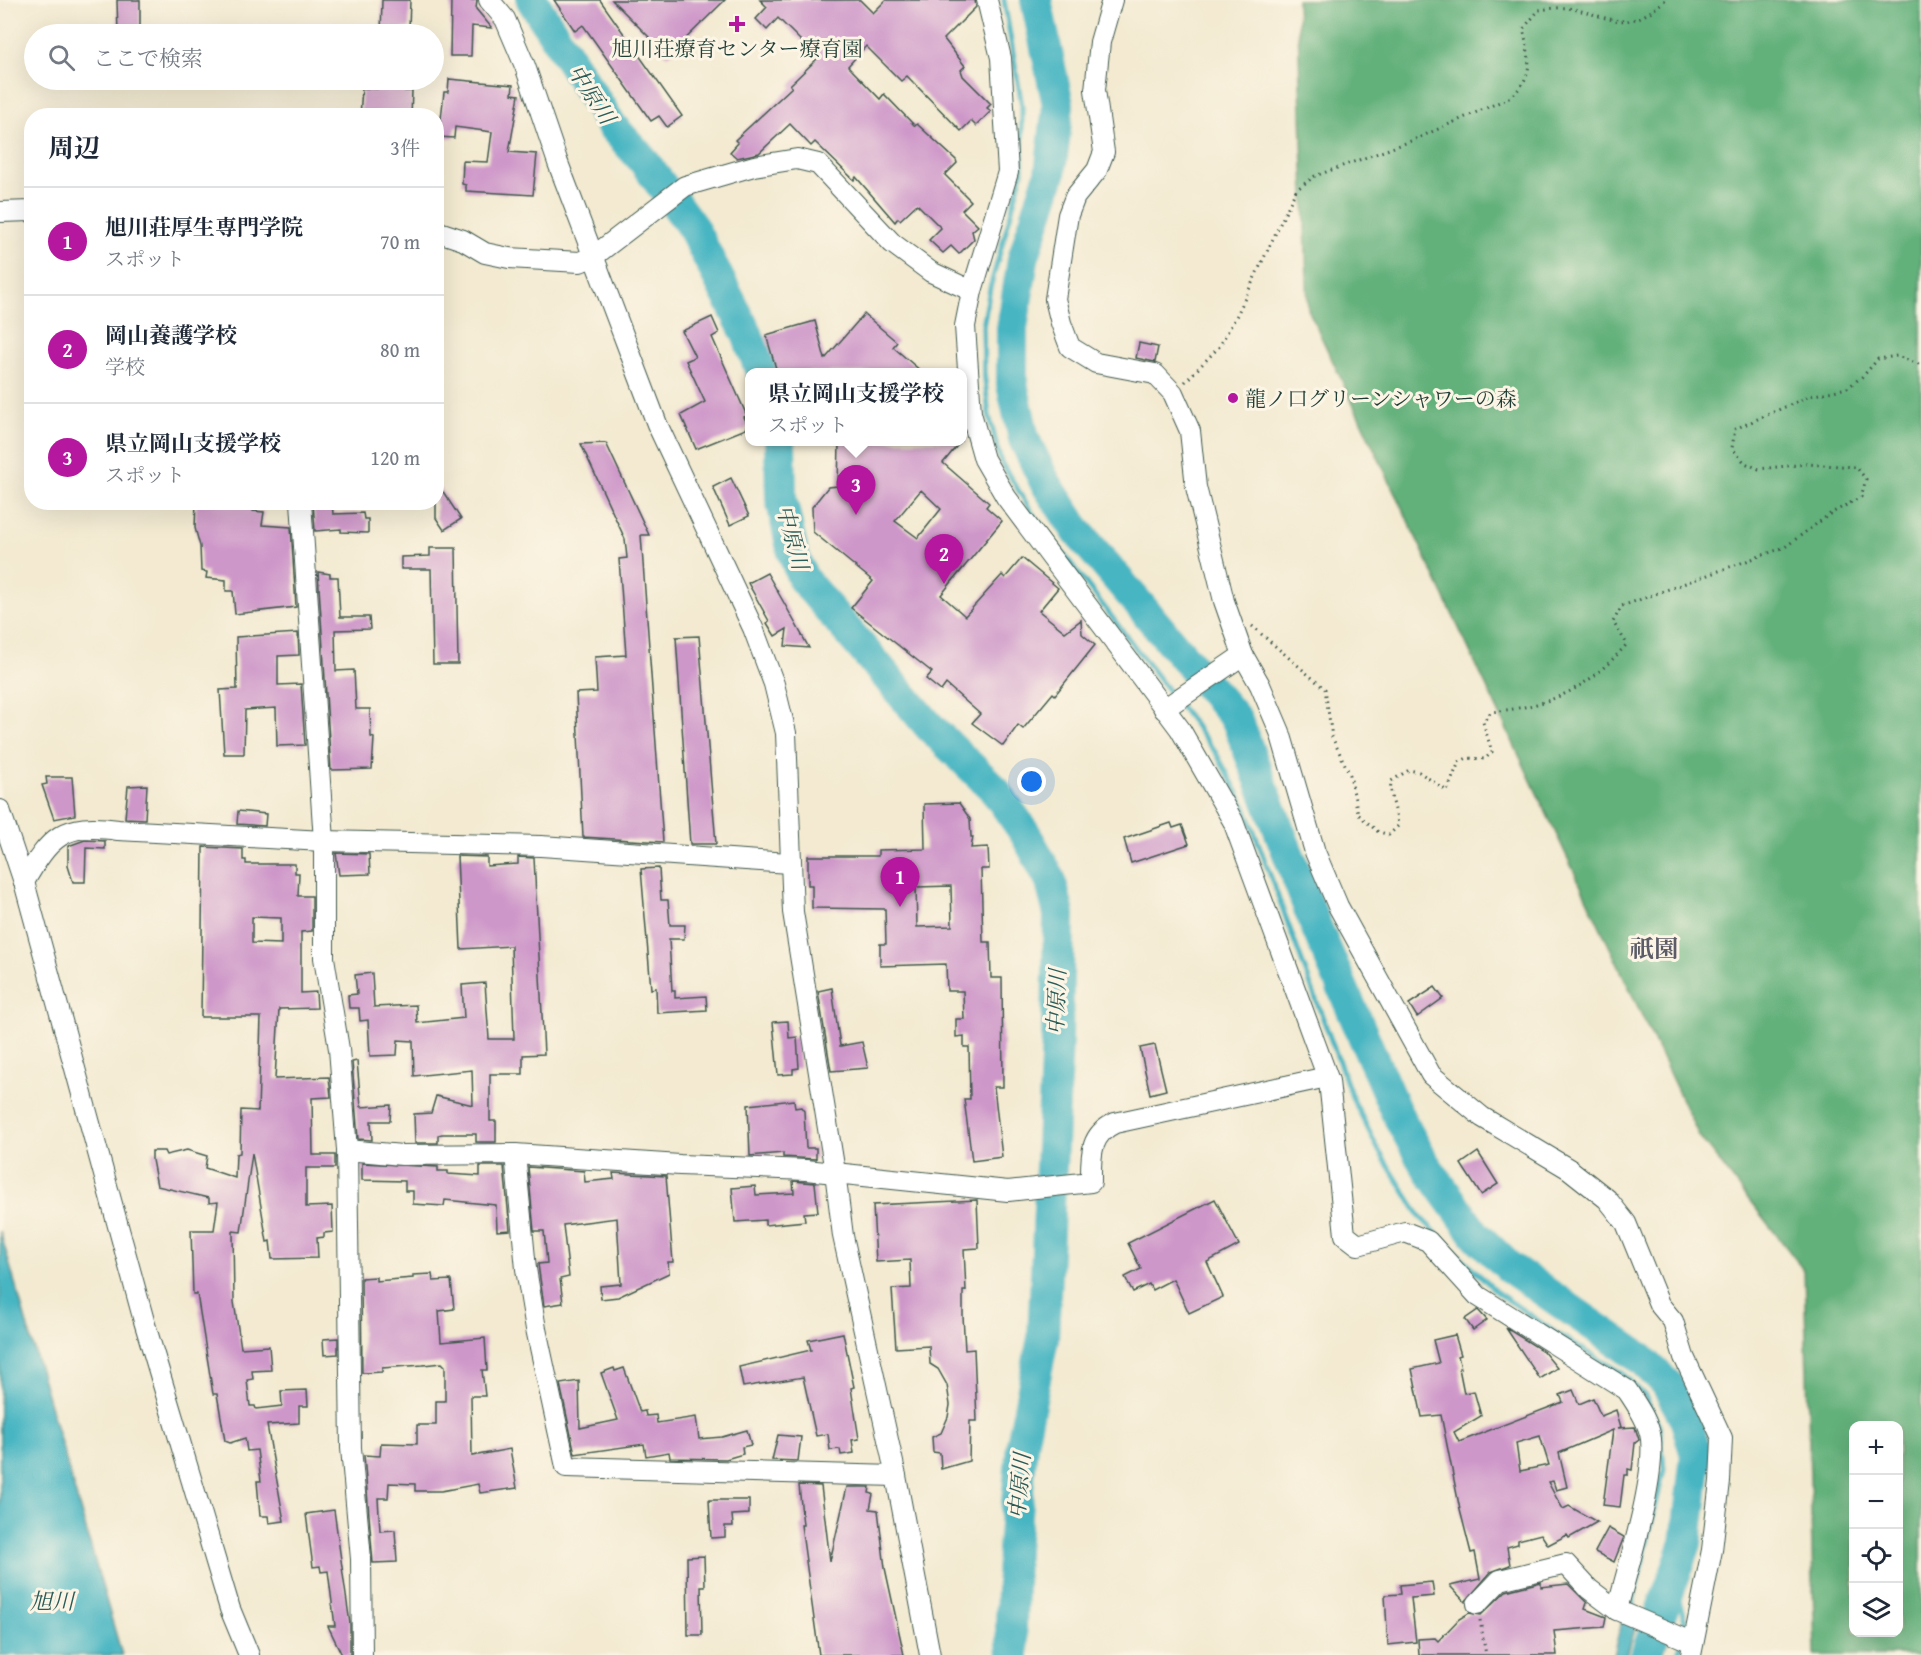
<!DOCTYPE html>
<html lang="ja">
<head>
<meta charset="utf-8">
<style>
  body { margin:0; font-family:"Gentium Book Plus","Noto Serif JP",serif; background:#f6f6f7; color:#1f2937 }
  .controls { position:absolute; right:18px; bottom:18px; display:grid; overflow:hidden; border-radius:12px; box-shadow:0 6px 24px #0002 }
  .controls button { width:54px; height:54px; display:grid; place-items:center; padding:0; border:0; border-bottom:2px solid #e0e1e3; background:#fff; color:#1f2937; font:30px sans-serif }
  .you { position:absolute; left:1032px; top:782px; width:21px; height:21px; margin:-15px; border:4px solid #fff; border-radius:50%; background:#1a73e8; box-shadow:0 0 0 9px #1a73e833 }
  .badge { display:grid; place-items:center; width:39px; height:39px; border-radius:50%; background:#b5179e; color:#fff; font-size:20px; font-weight:700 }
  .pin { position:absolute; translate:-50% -50px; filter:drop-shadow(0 2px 3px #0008) }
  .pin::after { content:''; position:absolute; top:32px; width:21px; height:18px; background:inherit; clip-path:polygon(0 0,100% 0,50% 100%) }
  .popup { position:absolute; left:745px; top:368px; width:222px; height:78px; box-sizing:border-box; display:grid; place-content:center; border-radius:12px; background:#fff; filter:drop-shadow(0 2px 4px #0005); font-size:20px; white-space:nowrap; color:#747a83 }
  .popup b { font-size:22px; color:#1f2937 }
  .popup::after { content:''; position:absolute; left:50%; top:100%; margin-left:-12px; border:12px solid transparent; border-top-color:#fff }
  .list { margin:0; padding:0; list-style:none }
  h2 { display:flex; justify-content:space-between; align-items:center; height:78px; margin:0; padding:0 24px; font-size:26px }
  h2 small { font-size:20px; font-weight:400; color:#747a83 }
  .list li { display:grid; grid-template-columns:39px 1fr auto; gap:18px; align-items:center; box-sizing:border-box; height:108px; padding:0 24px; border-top:2px solid #e0e1e3 }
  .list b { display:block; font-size:22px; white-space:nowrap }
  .list p { margin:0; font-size:20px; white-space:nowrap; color:#747a83 }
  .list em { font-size:20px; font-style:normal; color:#747a83 }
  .icon { flex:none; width:33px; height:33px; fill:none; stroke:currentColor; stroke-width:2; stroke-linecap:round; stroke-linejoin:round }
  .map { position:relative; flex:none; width:1921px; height:1655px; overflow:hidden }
  .search { position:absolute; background:#fff; box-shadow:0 6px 24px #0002; left:24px; top:24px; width:420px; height:66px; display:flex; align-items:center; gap:15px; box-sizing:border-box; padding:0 21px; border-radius:33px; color:#747a83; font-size:22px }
  .panel { position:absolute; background:#fff; box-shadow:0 6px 24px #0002; left:24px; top:108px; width:420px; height:402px; border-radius:24px }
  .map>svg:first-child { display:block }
</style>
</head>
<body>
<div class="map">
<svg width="1921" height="1655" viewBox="0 0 1921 1655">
  <rect width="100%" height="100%" fill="#fcf5e5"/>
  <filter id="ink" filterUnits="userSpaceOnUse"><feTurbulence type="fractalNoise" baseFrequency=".0167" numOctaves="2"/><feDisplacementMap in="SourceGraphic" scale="12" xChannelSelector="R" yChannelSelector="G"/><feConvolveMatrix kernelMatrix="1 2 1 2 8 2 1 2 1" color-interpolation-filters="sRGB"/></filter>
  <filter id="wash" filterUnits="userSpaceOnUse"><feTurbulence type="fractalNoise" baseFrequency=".008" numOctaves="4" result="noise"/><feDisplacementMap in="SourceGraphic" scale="24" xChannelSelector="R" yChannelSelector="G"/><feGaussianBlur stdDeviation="1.35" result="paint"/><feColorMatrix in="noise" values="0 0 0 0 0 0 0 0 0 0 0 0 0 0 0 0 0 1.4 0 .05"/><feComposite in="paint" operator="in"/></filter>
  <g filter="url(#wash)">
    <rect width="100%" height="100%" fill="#f3ead1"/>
    <path fill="#62b07a" stroke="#407657" stroke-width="1.5" fill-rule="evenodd" d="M1297 0H1921V1655H1815L1804 1270 1699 1136 1308 309ZM1854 1426H1898V1632H1854Z"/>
    <g fill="#47b5c2" stroke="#33797b" stroke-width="1.5">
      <polygon points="0,1231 122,1655 0,1655"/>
      <polygon points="1622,1620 1636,1626 1627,1655 1613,1655"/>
      <polygon points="1646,1629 1668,1639 1663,1655 1638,1655"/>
    </g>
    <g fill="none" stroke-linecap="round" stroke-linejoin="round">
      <g stroke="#47b5c2" stroke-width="5">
        <polyline points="1004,0 1022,106 1022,173 990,288 983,326 984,372 989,415 1001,462 1033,514 1216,753 1244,804 1352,1097 1379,1151 1421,1218 1498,1293 1559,1335 1622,1373 1645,1396 1660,1427 1664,1470 1631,1611"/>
        <polyline points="1673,1579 1685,1621 1683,1632"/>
        <polyline points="1678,1655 1681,1641"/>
      </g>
      <g stroke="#47b5c2" stroke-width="32">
        <polyline points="532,0 612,126 643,160 693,228 747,334 761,372"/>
        <polyline points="1036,0 1058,105 1050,174 1023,259 1012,328 1012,384 1024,439 1045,482 1077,531 1237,720 1315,924 1396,1112 1424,1163 1476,1235 1509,1267 1639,1357 1666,1383 1685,1418 1696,1455 1686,1543 1646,1655"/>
        <polyline points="780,442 781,498 793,553 803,579 930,727 994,789 1025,833 1050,879 1059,914 1057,1039 1043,1338 1022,1444 1013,1549 1011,1627 1013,1655"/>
      </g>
    </g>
    <g id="blocks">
      <g fill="#ce97c9" fill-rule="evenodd">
        <polygon points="117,0 140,0 140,34 118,34"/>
        <polygon points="382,0 410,0 409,28 395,30 395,34 381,34"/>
        <polygon points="451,0 477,0 476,9 492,28 472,26 471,56 450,56"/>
        <polygon points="554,0 600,0 682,116 667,127 659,116 651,121 583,25 575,31"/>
        <polygon points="612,0 725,0 668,56"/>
        <polygon points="760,0 860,0 873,13 886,0 975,0 976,7 944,39 965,66 961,70 963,76 991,104 987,108 991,111 976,126 971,121 961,131 907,76 901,81 866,46 848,66 880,99 884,94 915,126 917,124 956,160 957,163 945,175 971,201 962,210 978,226 972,231 974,239 959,254 951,246 943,253 929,240 941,228 917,204 900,220 898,218 895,222 856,177 854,180 815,142 811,146 790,124 759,153 737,158 730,152 738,143 735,140 792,87 790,85 818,58 778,18 767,30 756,19 767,7"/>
        <polygon points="449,79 513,85 512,94 519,95 509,152 537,154 533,195 466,191 466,185 462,184 463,161 488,162 492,132 455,127 454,138 439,137 444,92 448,92"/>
        <polygon points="379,80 406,80 405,91 412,91 411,116 360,116 362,88 377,89"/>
        <polygon points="864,314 897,342 893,347 922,372 777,372 766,335 815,321 825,359"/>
        <polygon points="712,317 719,333 712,337 747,416 744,417 748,425 746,429 696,449 681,415 705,402 686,361 695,357 682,331"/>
        <polygon points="1139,343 1158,347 1155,362 1136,358"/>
        <path d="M848 441H961L943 463 989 503 986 507 1002 521 941 595 965 616 1002 575 1005 578 1022 558 1058 588 1039 611 1065 632 1081 620 1082 634 1095 645 1055 695 1053 693 1023 729 1018 725 1003 746 972 723 980 714 946 684 941 691 926 679 932 672 851 608 873 581 813 532 812 507 828 487 838 486 839 443ZM921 490 941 509 918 538 895 521Z"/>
        <polygon points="606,443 649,535 641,535 663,842 583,837 576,693 597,692 595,657 626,655 619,559 627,558 625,539 581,444"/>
        <polygon points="731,478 749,516 730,525 713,487"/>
        <polygon points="436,481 461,519 444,530 436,518"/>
        <polygon points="196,502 253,502 253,511 264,512 262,525 291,527 296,607 235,614 233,591 226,591 226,580 206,578 207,572 201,571 200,546 195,528"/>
        <polygon points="313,502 332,502 333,514 363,513 364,519 368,519 368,533 341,532 341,529 315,531"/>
        <polygon points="430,548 456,548 458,664 433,664 431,569 401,569 401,557 430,556"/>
        <polygon points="318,572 330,574 330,577 338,577 340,617 369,617 370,629 335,630 336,671 354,670 356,709 370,709 371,737 374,738 372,769 331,770"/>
        <polygon points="767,573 788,610 809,648 785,646 787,629 775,636 767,623 769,621 748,583"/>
        <polygon points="298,633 299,655 278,656 278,685 301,684 305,745 277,746 276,708 245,710 244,754 224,754 220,690 237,689 236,637"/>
        <polygon points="699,636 716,844 690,844 676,637"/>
        <polygon points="46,777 72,777 75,815 54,819 42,785 47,784"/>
        <polygon points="147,785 145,819 125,818 128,786"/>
        <path d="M959 803 970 819 971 837H973L971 848 988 847 989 869H981L983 942H990L991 978H1002L1003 1087H994L1002 1157 972 1161 964 1099H970L969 1047H964V1036L956 1037V1019H964L963 991H947L946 964 880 966V944H886L885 909 812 908V885H808V856H878V850L925 849 924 804ZM951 886 952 926 917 927 916 887Z"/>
        <polygon points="238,811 266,814 265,826 237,824"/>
        <polygon points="1171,823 1173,828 1182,825 1189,844 1131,863 1124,839"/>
        <polygon points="85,840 105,841 105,849 86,848 85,882 73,882 68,866 68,846"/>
        <path d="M203 847 243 849V860H246V864H295V873H299L298 896H312V931L301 932V993L316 992 317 1008 279 1009 275 1079 329 1077 331 1097 312 1098 313 1155H335V1168H306V1207L332 1206 333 1232 324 1233V1237L317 1238 318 1258 272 1259 270 1241 267 1242 252 1153 241 1232 233 1231 234 1302 241 1348 269 1346 271 1370 252 1371 253 1379 247 1380 250 1406H255L256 1409 282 1406 281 1391 307 1390 308 1406H299V1423L267 1425 284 1521 269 1523 268 1516H260L257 1481H261L257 1450 247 1451 245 1438 230 1443 225 1441 217 1394H213L197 1294H193L191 1230H214L218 1202 209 1203V1198L157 1186 152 1160V1151H164L166 1155 187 1150 207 1156 205 1168 235 1178 236 1154 240 1153 241 1110 258 1111 261 1017H201ZM252 917 281 918V944L252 943Z"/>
        <polygon points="336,853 369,854 370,874 339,875"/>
        <polygon points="457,856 487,857 487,866 518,864 518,857 534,858 544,1054 523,1055 523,1074 490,1074 490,1121 496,1121 496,1142 476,1142 476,1134 442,1134 438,1135 438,1143 415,1143 414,1114 431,1113 436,1096 473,1105 472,1070 414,1076 413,1041 398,1040 397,1055 370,1056 368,1020 360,1021 359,1008 349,1008 348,995 357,994 355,975 372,973 374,1007 416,1005 417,1023 464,1018 462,985 485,983 489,1039 514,1039 511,946 461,949"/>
        <polygon points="659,868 661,900 668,900 670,925 685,925 684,939 669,939 672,991 675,991 675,998 706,996 707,1010 657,1013 656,988 651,989 641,869"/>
        <polygon points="1435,987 1443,998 1417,1017 1409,1004"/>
        <polygon points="832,988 840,1046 862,1042 868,1068 831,1071 818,991"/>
        <polygon points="788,1021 789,1038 797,1037 799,1068 793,1069 793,1074 778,1075 773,1022"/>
        <polygon points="1155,1045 1166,1090 1150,1094 1140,1048"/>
        <polygon points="357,1061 361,1107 391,1105 390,1121 371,1121 372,1140 358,1139 352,1062"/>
        <polygon points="794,1100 795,1108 801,1107 804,1111 806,1148 816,1148 816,1159 783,1157 783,1153 750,1156 748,1105"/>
        <polygon points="1478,1152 1498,1184 1481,1195 1461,1164"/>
        <polygon points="362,1163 438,1167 438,1171 448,1171 448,1174 480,1176 480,1166 504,1166 510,1230 497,1231 496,1205 445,1200 444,1206 413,1204 413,1191 405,1191 405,1181 362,1180"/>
        <polygon points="528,1167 584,1171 585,1182 614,1179 613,1173 666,1176 673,1262 668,1262 669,1273 618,1297 601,1299 600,1286 621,1284 617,1218 563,1225 569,1277 560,1279 563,1303 544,1306 538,1264 547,1263 544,1231 534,1231"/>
        <polygon points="793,1181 815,1183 818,1212 804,1213 805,1221 765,1225 765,1220 735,1222 732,1188 755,1186 756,1195 794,1193"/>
        <polygon points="1215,1199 1239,1245 1207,1262 1223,1297 1189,1313 1173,1279 1152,1290 1149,1284 1133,1292 1125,1277 1141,1269 1128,1243"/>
        <polygon points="977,1200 979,1248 964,1249 966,1291 963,1291 963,1316 965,1350 974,1349 977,1421 970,1421 969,1461 941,1469 940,1453 933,1452 932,1437 941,1433 948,1417 950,1405 947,1385 938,1369 930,1364 929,1346 896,1348 892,1289 911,1288 910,1260 876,1262 873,1205"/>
        <polygon points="432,1274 433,1281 451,1280 454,1309 439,1311 441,1342 485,1338 487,1370 482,1370 485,1396 471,1396 472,1456 510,1449 517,1488 480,1493 478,1484 441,1491 415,1491 415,1484 389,1483 388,1498 378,1498 380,1531 395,1530 397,1562 373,1563 364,1455 380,1456 381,1443 417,1444 417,1425 436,1425 436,1401 445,1401 445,1366 442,1363 423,1365 382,1368 382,1372 362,1373 361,1278 376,1277 376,1281 413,1278 413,1275"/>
        <polygon points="1478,1310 1487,1320 1473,1330 1465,1319"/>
        <polygon points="1506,1328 1543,1351 1557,1368 1540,1379"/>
        <polygon points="843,1333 854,1387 851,1388 859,1439 852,1440 854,1453 841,1455 840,1449 830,1450 828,1434 816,1436 803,1377 743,1387 739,1367 811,1350 808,1340"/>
        <path d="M1455 1335 1461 1355 1458 1356 1461 1368H1459L1464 1393 1474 1391 1481 1416 1454 1432 1459 1442 1563 1402 1560 1395 1573 1390 1579 1404 1593 1398 1601 1416 1616 1410 1621 1427 1618 1428 1635 1427 1639 1440 1635 1443 1632 1470 1628 1469V1475H1624L1620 1507 1603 1505 1613 1430 1559 1453 1567 1487 1556 1490 1553 1481 1548 1482 1557 1499 1563 1509 1569 1506 1597 1522 1569 1538 1567 1535 1548 1545 1541 1534 1518 1540V1544L1507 1547 1510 1565 1491 1572 1465 1602 1450 1586 1480 1579 1475 1552 1471 1553 1460 1510 1441 1415 1422 1417 1412 1369 1439 1363 1433 1340ZM1540 1436 1549 1465 1520 1471 1516 1443Z"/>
        <polygon points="338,1338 338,1354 324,1355 323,1339"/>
        <polygon points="614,1368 615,1371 624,1368 640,1412 645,1411 646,1416 656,1415 657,1423 696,1417 699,1439 722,1437 747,1430 751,1445 742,1447 743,1454 726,1459 670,1458 669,1452 646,1456 644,1444 575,1454 560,1384 579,1381 580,1428 618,1420 601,1373"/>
        <polygon points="778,1435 801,1437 798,1461 772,1460"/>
        <polygon points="799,1485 821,1486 830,1561 847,1487 870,1487 869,1493 873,1494 870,1509 878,1510 885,1568 904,1655 819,1655 801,1525 803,1525"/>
        <polygon points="709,1500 749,1500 749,1514 732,1515 733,1526 725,1526 725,1537 711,1538"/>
        <polygon points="334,1510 350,1624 350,1655 342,1655 328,1626 335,1626 328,1571 321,1572 320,1566 313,1567 306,1514"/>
        <polygon points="1608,1528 1624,1537 1614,1562 1595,1552"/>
        <polygon points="704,1556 705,1586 701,1586 702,1635 688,1635 687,1557"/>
        <polygon points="1432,1582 1434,1596 1411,1598 1416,1642 1388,1645 1385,1595 1401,1594 1400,1585"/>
        <polygon points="1541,1582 1541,1587 1568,1584 1587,1603 1585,1609 1606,1617 1604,1627 1554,1631 1557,1655 1419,1655 1418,1639 1435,1638 1438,1641 1459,1619 1469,1613 1481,1615 1506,1591"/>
      </g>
    </g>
  </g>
  <g filter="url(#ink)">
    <use href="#blocks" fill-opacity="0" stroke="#3f574c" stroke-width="1.5"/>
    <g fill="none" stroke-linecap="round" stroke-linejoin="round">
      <g stroke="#3f574c" stroke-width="22">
        <g id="minor">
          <polyline points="489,0 505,19 525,66 558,163 657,424 753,628 774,684 786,733 793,912 835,1172 843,1236 896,1476 930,1655"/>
          <path d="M987 0 1001 58 1008 172 972 291 965 326 971 413 984 459 1006 497 1180 729 1233 821 1329 1081 1345 1235 1358 1245 1405 1232 1428 1241 1478 1296 1627 1390C1636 1404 1649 1422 1651 1439 1655 1483 1628 1565 1617 1610"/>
          <polyline points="1112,0 1100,42 1095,90 1104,152 1097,170 1075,197 1068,215 1055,299 1061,323 1070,347 1096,363 1155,374 1173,393 1190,431 1196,487 1224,601 1243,655 1260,685 1280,732 1315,852 1338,906 1431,1075 1482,1117 1569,1169 1607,1199 1626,1223 1659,1304 1673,1321 1684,1357 1722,1438 1720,1481 1712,1550 1691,1655"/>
          <polyline points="0,212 32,211"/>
          <polyline points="436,231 463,240 485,253 509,258 580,262 594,256 685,186 754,166 797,159 818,164 892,243 931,272 972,291"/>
          <polyline points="301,502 324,841 324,958 339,1049 347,1150 351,1448 361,1559 362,1655"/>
          <polyline points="1164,709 1243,655"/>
          <polyline points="0,810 24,882 144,1321 230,1609 249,1655"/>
          <path d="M24 882C50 837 63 822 118 830L324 841 541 846 789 863"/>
          <path d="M347 1150 402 1155 515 1154 680 1165 806 1170 1008 1191 1091 1182C1091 1156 1089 1135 1115 1123L1327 1077"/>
          <polyline points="515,1154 526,1269 536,1329 566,1467 896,1476"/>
          <polyline points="1477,1604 1500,1580 1566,1564 1589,1589 1617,1610 1692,1642"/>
        </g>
      </g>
      <g stroke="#3f574c" stroke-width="3" stroke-dasharray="1.5 4.5" stroke-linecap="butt">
        <path d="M1185 382 1219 347 1237 315 1296 190 1315 176 1411 141 1511 97C1535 75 1530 58 1523 29L1539 10C1548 9 1559 7 1568 8 1611 16 1626 36 1665 0"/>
        <path d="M1252 626 1325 689 1332 737 1350 775 1358 814 1377 831 1389 835 1398 826C1397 811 1389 796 1391 781L1409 770 1419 772 1447 791 1459 762 1467 758 1485 759 1492 752 1483 722 1491 712C1553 705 1585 691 1627 644L1613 622 1622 606 1785 547 1830 514 1861 497 1866 479 1856 467 1806 464 1759 469 1745 463 1732 448 1735 429 1810 396 1847 388 1863 376 1878 359 1897 356 1921 365"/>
        <polyline points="1480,1620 1486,1655"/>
      </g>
      <use href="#minor" stroke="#fff" stroke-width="20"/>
    </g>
  </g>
  <g fill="#b5179e" stroke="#fcf5e5" stroke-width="2">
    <path d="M734 15h6v6h6v6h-6v6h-6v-6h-6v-6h6z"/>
    <circle cx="1233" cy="398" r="6"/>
  </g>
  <g text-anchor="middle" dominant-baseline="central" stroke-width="6" stroke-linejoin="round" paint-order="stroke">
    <g font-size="21" fill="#1f3d34" stroke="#fcf5e5">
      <text x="737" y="48">旭川荘療育センター療育園</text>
      <text x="1245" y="398" text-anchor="start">龍ノ口グリーンシャワーの森</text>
    </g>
    <g font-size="22" font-style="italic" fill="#295b58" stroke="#fcf5e5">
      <text transform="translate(592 94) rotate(57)">中原川</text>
      <text transform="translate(793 537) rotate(75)">中原川</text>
      <text transform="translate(1056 1002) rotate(-88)">中原川</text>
      <text transform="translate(1019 1486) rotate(-85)">中原川</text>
      <text x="52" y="1601">旭川</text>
    </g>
    <g font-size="24" font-weight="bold" fill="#5c5c68" stroke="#fcf5e5">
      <text x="1654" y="948">祇園</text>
    </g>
  </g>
</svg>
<div class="controls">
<button>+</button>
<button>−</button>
<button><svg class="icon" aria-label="locate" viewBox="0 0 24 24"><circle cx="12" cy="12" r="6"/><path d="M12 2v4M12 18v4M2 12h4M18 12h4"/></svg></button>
<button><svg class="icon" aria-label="layers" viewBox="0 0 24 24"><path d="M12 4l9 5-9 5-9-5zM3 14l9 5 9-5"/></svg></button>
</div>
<div class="you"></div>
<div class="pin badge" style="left:900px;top:907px">1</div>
<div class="pin badge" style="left:944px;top:584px">2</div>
<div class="pin badge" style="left:856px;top:515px">3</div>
<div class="popup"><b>県立岡山支援学校</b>スポット</div>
<div class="search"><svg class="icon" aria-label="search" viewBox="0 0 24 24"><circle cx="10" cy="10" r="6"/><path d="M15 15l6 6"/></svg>ここで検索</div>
<section class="panel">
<h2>周辺<small>3件</small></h2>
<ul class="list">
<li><span class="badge">1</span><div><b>旭川荘厚生専門学院</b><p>スポット</p></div><em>70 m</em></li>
<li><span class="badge">2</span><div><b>岡山養護学校</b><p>学校</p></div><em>80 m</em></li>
<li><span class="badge">3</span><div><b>県立岡山支援学校</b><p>スポット</p></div><em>120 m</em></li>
</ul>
</section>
</div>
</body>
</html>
